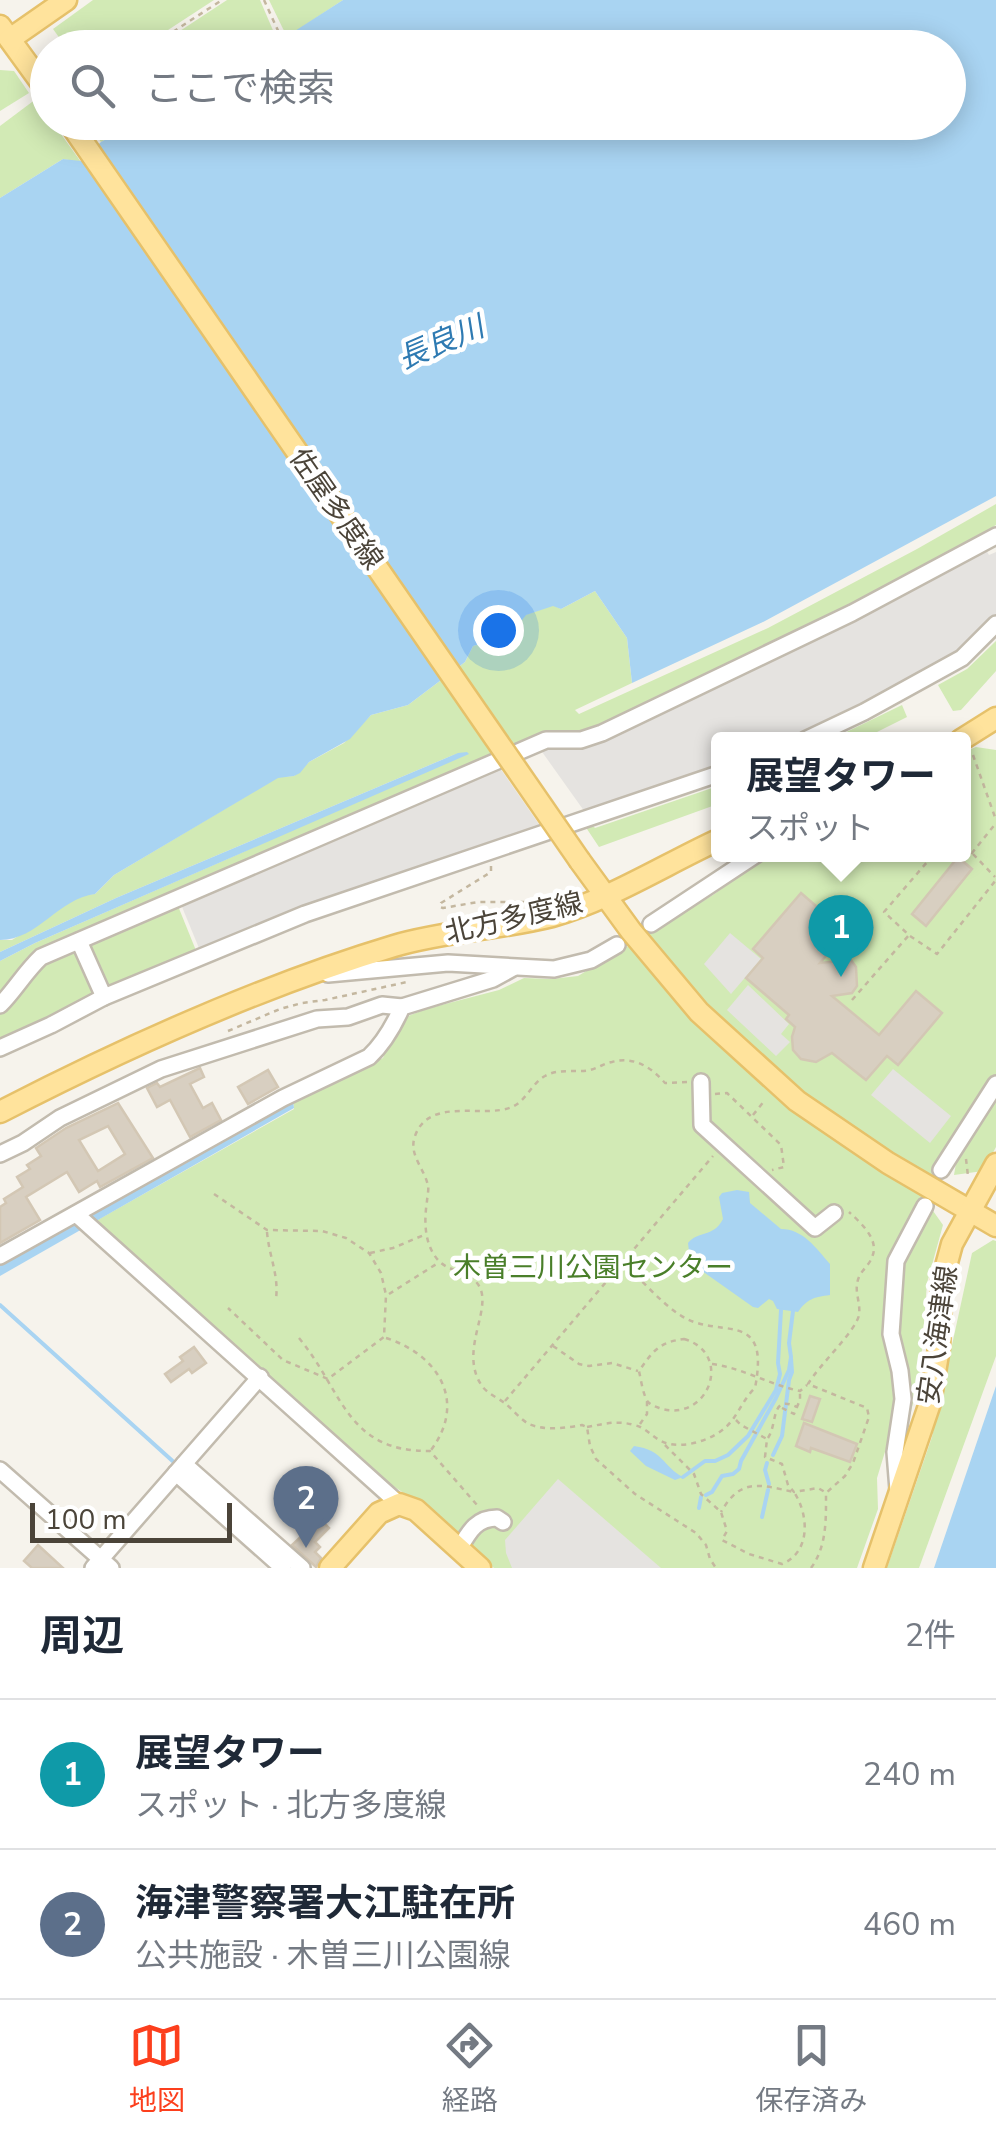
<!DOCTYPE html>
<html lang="ja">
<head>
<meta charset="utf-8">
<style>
  body { margin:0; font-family:"Nunito Sans","Noto Sans JP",sans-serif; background:#f2f2f3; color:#1f2937 }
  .scale { position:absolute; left:30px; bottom:25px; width:202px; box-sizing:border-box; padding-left:10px; border:5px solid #4b4439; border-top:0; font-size:28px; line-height:35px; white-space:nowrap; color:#4b4439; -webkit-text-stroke:8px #fff; paint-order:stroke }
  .you { position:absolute; left:498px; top:630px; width:35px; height:35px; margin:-25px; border:8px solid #fff; border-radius:50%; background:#1a73e8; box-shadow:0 0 0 15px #1a73e833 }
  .badge { display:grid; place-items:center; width:65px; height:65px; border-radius:50%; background:#fc3f1d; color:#fff; font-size:32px; font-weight:700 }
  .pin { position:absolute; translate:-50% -82px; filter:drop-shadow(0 2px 5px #0008) }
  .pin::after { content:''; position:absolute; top:52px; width:35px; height:30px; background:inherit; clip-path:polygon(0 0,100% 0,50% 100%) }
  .popup { position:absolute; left:711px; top:732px; width:260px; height:130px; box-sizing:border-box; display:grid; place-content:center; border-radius:10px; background:#fff; filter:drop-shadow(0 2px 8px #0005); font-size:32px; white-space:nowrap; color:#747a83 }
  .popup b { font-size:38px; color:#1f2937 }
  .popup::after { content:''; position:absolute; left:50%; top:100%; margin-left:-20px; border:20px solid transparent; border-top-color:#fff }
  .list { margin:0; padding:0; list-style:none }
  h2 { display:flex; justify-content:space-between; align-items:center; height:130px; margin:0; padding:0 40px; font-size:42px }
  h2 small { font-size:32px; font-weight:400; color:#747a83 }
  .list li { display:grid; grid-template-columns:65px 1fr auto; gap:30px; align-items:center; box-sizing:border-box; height:150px; padding:0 40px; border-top:2px solid #e0e1e3 }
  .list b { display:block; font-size:38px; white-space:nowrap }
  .list p { margin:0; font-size:32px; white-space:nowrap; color:#747a83 }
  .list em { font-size:32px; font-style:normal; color:#747a83 }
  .icon { flex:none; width:55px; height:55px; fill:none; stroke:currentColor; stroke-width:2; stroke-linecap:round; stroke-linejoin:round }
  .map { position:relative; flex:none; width:996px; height:1568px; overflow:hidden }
  .search { position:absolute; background:#fff; box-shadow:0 5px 25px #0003; left:30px; right:30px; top:30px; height:110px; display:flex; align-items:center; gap:25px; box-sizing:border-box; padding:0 35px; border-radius:55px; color:#747a83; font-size:38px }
  .sheet { height:430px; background:#fff }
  nav { display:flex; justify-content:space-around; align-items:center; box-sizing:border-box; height:140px; border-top:2px solid #e0e1e3; background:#fff; font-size:28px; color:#747a83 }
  nav a { display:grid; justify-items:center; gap:5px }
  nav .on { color:#fc3f1d }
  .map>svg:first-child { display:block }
</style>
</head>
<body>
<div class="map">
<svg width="996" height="1568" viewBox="0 0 996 1568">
  <rect width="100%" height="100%" fill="#f6f3ec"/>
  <g fill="#d2eab5">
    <polygon points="93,0 214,0 142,47 66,47 53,29"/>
    <polygon points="227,0 260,0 278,42 270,48 154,48"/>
    <polygon points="269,0 343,0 287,37"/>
    <polygon points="0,70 14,71 29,93 0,111"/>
    <polygon points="36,99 47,115 48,122 53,123 81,162 63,159 0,198 0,126"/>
    <polygon points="86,123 135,123 101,142"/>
    <polygon points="996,504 996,525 925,567 776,644 591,732 547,736 37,952 17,970 0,996 0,961 35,943 241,853 458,753 116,898 0,952 0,940 12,940 81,895 95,894 114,875 278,777 294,776 309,762 344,743 371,715 408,705 465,662 473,646 511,634 525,615 553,605 561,609 595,591 627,638 632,683 575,710 579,714 768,628 917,549"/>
    <polygon points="996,641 996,671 961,710 953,711 938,685 967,669"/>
    <polygon points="902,705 907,717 863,739 832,739"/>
    <polygon points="976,747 996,750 996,1075 942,1154 892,1258 885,1299 884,1335 891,1369 895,1419 877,1478 878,1509 857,1568 494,1568 416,1501 390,1484 94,1222 294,1109 293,1101 383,1058 395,1028 403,1018 426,1009 499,990 524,978 551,979 578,976 713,895 769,855 964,854 964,752"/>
    <polygon points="718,786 718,804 599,847 585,826 591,824 595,828"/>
    <polygon points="178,906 197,953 112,989 103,985 87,943"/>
    <path d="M73 949 77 951 98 992 0 1043V1015C14 1004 20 989 31 976 42 963 58 957 73 949Z"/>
    <polygon points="996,1098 996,1147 983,1171 954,1175 956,1163"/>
    <polygon points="931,1208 943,1225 927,1283 920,1376 909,1419 910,1403 897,1336 902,1264"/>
    <polygon points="993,1240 996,1241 996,1356 919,1568 887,1568 932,1437 972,1253"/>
  </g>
  <g fill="#e5e3e0">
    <polygon points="984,546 989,555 996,552 996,619 956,657 791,739 718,740 718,769 587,815 540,749 572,747"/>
    <polygon points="500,768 543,830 201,953 180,902"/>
    <polygon points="730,933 761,959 731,994 704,964"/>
    <polygon points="748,985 789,1024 781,1034 790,1042 776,1056 727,1010"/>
    <polygon points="893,1069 951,1116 930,1143 871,1095"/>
    <polygon points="558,1479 661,1568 512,1568 506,1553 505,1540"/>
  </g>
  <g fill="#a9d4f2">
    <path d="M343 0H996V496L765 621 632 683 627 638 595 591 561 609 553 606 526 615 511 634 473 646 465 662 408 705 371 715 350 739 309 762 300 773 294 776 278 778 114 875 95 894C59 898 38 940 0 940V198L63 159 81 161 101 142 135 123 948 122V48L270 47Z"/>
    <polygon points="467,752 469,754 35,943 0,961 0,952 116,898 458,753"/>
    <polygon points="293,1101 294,1108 0,1276 0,1264"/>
    <path d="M737 1190 749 1192 750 1203 781 1229C803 1229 816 1248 830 1264V1295C814 1297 807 1299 798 1312L777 1309 773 1301 769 1299 758 1308 753 1307 695 1266 690 1260 688 1243C699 1230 713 1238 723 1219L719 1197 722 1193Z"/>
    <polygon points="996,1386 996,1568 934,1568"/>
    <path d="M634 1446C664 1450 662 1466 683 1477L675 1480 646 1466 630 1451Z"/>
  </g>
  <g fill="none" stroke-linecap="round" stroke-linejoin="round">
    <g stroke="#a9d4f2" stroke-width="4">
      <polyline points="0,1305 177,1465"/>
      <polyline points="773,1455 782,1436 789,1380 792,1372 791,1359"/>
      <polyline points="767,1463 765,1470 769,1484"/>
      <polyline points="683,1477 705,1461 715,1461 728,1455 748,1436 776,1390 780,1374 778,1363 781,1310"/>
      <polyline points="706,1495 712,1492 722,1476 733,1474 739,1469 741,1461 776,1398 789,1370 791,1357 789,1343 793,1311"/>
      <polyline points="699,1508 701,1497"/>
      <polyline points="762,1517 768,1490"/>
    </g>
  </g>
  <g fill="#d8cfc1" stroke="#d3c7b4" stroke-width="2.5" fill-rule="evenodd">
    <polygon points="958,857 972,869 926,926 912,914"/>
    <polygon points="801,893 846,932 820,963 851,960 856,967 857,986 852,993 832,996 879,1035 916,991 942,1013 898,1065 887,1056 866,1080 832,1053 816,1062 801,1059 793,1050 792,1037 795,1027 786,1019 789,1015 746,978 763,958 753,949"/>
    <polygon points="200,1068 204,1077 190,1084 203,1108 212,1103 221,1120 190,1137 170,1100 157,1107 147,1088 157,1083 160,1087"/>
    <polygon points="268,1070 278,1087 248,1104 238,1087"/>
    <path d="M118 1103 153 1158 100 1187 97 1181 79 1192 67 1172 26 1197 40 1220 0 1243V1207L6 1203 4 1199 23 1187 17 1177 30 1169 27 1165 41 1156 36 1148 66 1128ZM108 1126 125 1154 98 1171 79 1140Z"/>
    <polygon points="194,1347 206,1363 192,1373 189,1369 171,1382 165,1374 183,1361 180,1357"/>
    <polygon points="810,1396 820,1399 812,1422 802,1419"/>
    <polygon points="804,1423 857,1444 850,1462 811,1448 810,1452 796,1446"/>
    <polygon points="320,1519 329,1528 315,1542 320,1547 315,1552 321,1558 316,1567 292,1545"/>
    <polygon points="38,1545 63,1568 32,1568 24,1561"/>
  </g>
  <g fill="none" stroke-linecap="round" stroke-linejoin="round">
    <g stroke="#c2bbae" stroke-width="20">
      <g id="minor">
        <polyline points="805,740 864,712 962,658 996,624"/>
        <polyline points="651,924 757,854"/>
        <polyline points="79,941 104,997"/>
        <polyline points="328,974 448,963 554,969 591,960 617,945"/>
        <path d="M0 1005C15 990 25 972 41 957L546 740H581L602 733 852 613 996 536"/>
        <polyline points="0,1048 51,1025 104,997 305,914 718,774"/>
        <polyline points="701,1082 702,1125 815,1228 834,1213"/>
        <polyline points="0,1154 23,1143 60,1118 161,1069 317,1019 348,1017 382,1005 402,1007"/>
        <polyline points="941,1170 996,1084"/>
        <polyline points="76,1214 399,1504"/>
        <path d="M0 1256 283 1098 369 1057C384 1043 394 1025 402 1007L493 979 513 968"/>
        <polyline points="184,1464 302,1568"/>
        <polyline points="0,1470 111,1568"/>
        <polyline points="176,1473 283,1568"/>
        <polyline points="898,1490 895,1452 903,1399 900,1371 891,1334 896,1261 925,1206"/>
        <path d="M459 1549C469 1532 476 1518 497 1518L503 1522"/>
        <polyline points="93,1568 260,1377"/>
      </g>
    </g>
    <g stroke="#e6c16a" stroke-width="25">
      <g id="major">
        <polyline points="0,26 48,92"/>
        <polyline points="10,39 66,0"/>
        <polyline points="961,740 996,718"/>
        <polyline points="580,861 631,931 699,1012 797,1101 888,1163 996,1226"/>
        <path d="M0 1112C126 1047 258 987 394 946 445 931 500 929 552 916 607 901 666 864 718 840"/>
        <polyline points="330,1568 379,1513 399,1504 416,1510 480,1568"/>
        <polyline points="874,1568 930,1403 939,1348 942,1281 952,1244 996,1164"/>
      </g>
    </g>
    <g stroke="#c4b79f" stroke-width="2.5" stroke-dasharray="5 5" stroke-linecap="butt">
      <polyline points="264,0 280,35"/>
      <polyline points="148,48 222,0"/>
      <polyline points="973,755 996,820"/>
      <polyline points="964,846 972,853 996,823"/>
      <polyline points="973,854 995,877"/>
      <polyline points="491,866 491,872 441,903 440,907 443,908 478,902 531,902"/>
      <polyline points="910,936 937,954 996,880"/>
      <polyline points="852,1000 909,935 884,912 934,854"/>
      <polyline points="228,1031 280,1009 302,1003 325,1000 407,982"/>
      <path d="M687 1082 665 1083C651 1067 634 1056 612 1062 605 1063 598 1068 590 1070 576 1073 559 1068 545 1076 532 1083 526 1101 512 1107 484 1119 429 1096 415 1136 408 1155 425 1169 428 1186 429 1189 427 1199 427 1201 424 1221 424 1244 438 1260 447 1271 467 1271 477 1283 496 1306 457 1350 482 1386 487 1393 498 1398 506 1404 513 1410 521 1420 529 1424 545 1431 566 1428 582 1425L587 1427 590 1446 596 1459 635 1494 696 1533 706 1545 710 1559 716 1568"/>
      <polyline points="715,1094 727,1093 781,1145 784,1167 772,1170"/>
      <polyline points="753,1115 765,1100"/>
      <polyline points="966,1159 968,1176"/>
      <polyline points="214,1194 267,1230 322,1231 346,1238 369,1253 381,1273 386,1295 384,1337 328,1379 283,1360 228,1308"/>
      <path d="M267 1232C269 1256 279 1275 276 1299"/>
      <polyline points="370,1253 393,1248 424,1235"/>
      <polyline points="389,1294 438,1263"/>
      <path d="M299 1338C343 1391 346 1452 430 1451L477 1505"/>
      <path d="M386 1338C439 1355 467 1402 431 1450"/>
      <path d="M684 1339C733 1353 710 1421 662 1409 657 1407 652 1406 648 1402 643 1395 641 1380 639 1371 653 1351 659 1342 684 1339Z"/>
      <polyline points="553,1346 579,1364 589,1366 612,1363 638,1371"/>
      <path d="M712 1364C743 1368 770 1385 800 1391L807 1385"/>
      <polyline points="505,1401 713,1156"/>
      <polyline points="782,1408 794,1414 800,1400 800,1392"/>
      <polyline points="736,1420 741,1425 767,1439 765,1457 782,1464 788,1485 794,1492 818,1488 825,1492"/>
      <polyline points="640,1424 647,1414 647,1400"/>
      <path d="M587 1427C604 1424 616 1420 634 1425 645 1427 651 1436 661 1441 678 1450 706 1442 721 1431 737 1420 741 1401 755 1388 771 1306 718 1341 680 1315 660 1302 640 1278 622 1262"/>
      <path d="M768 1438C778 1423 770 1394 797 1407"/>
      <path d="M665 1445 694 1474 701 1494 721 1512 727 1531 722 1540 749 1554 782 1564C811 1552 809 1515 794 1492 760 1485 741 1477 721 1512"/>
      <path d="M811 1568C827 1546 826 1519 826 1493L845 1476 853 1463 869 1417 867 1408 808 1384C819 1365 856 1331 859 1315 861 1301 853 1291 859 1277 862 1270 870 1264 872 1257 880 1240 861 1223 849 1212"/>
    </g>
    <use href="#minor" stroke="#fff" stroke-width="15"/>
    <use href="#major" stroke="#ffe39c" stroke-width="20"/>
    <g stroke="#e6c16a" stroke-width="25" stroke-linecap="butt">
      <polyline id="major-bridge" points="69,122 580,861"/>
    </g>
    <use href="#major-bridge" stroke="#ffe39c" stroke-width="20"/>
  </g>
  <g text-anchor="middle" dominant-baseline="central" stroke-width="9" stroke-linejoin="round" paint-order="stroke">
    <g font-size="28" fill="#4b4439" stroke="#fff">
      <text transform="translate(336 509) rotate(55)">佐屋多度線</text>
      <text transform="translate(514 918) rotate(-13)">北方多度線</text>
      <text transform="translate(938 1335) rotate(-82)">安八海津線</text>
    </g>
    <g font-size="28" fill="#4a7f2a" stroke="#fff">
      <text x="593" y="1268">木曽三川公園センター</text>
    </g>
    <g font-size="30" font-style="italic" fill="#2e7ab2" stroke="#fff">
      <text transform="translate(441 343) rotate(-23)">長良川</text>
    </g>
  </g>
</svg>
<div class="scale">100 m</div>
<div class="you"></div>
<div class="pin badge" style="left:841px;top:977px;background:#0f9aa8">1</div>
<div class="popup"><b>展望タワー</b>スポット</div>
<div class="pin badge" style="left:306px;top:1548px;background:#5c6f8a">2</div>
<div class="search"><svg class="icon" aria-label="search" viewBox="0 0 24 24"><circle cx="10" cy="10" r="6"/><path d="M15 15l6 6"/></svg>ここで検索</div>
</div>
<section class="sheet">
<h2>周辺<small>2件</small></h2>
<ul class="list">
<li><span class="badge" style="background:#0f9aa8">1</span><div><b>展望タワー</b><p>スポット · 北方多度線</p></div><em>240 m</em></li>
<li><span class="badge" style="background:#5c6f8a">2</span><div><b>海津警察署大江駐在所</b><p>公共施設 · 木曽三川公園線</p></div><em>460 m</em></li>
</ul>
</section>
<nav>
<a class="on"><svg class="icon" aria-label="map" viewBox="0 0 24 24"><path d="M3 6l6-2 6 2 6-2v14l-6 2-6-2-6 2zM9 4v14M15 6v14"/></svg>地図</a>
<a><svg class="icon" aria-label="directions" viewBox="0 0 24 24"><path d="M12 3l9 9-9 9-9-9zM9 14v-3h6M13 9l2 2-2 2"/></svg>経路</a>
<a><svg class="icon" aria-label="saved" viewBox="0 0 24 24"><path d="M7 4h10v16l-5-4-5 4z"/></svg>保存済み</a>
</nav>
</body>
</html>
